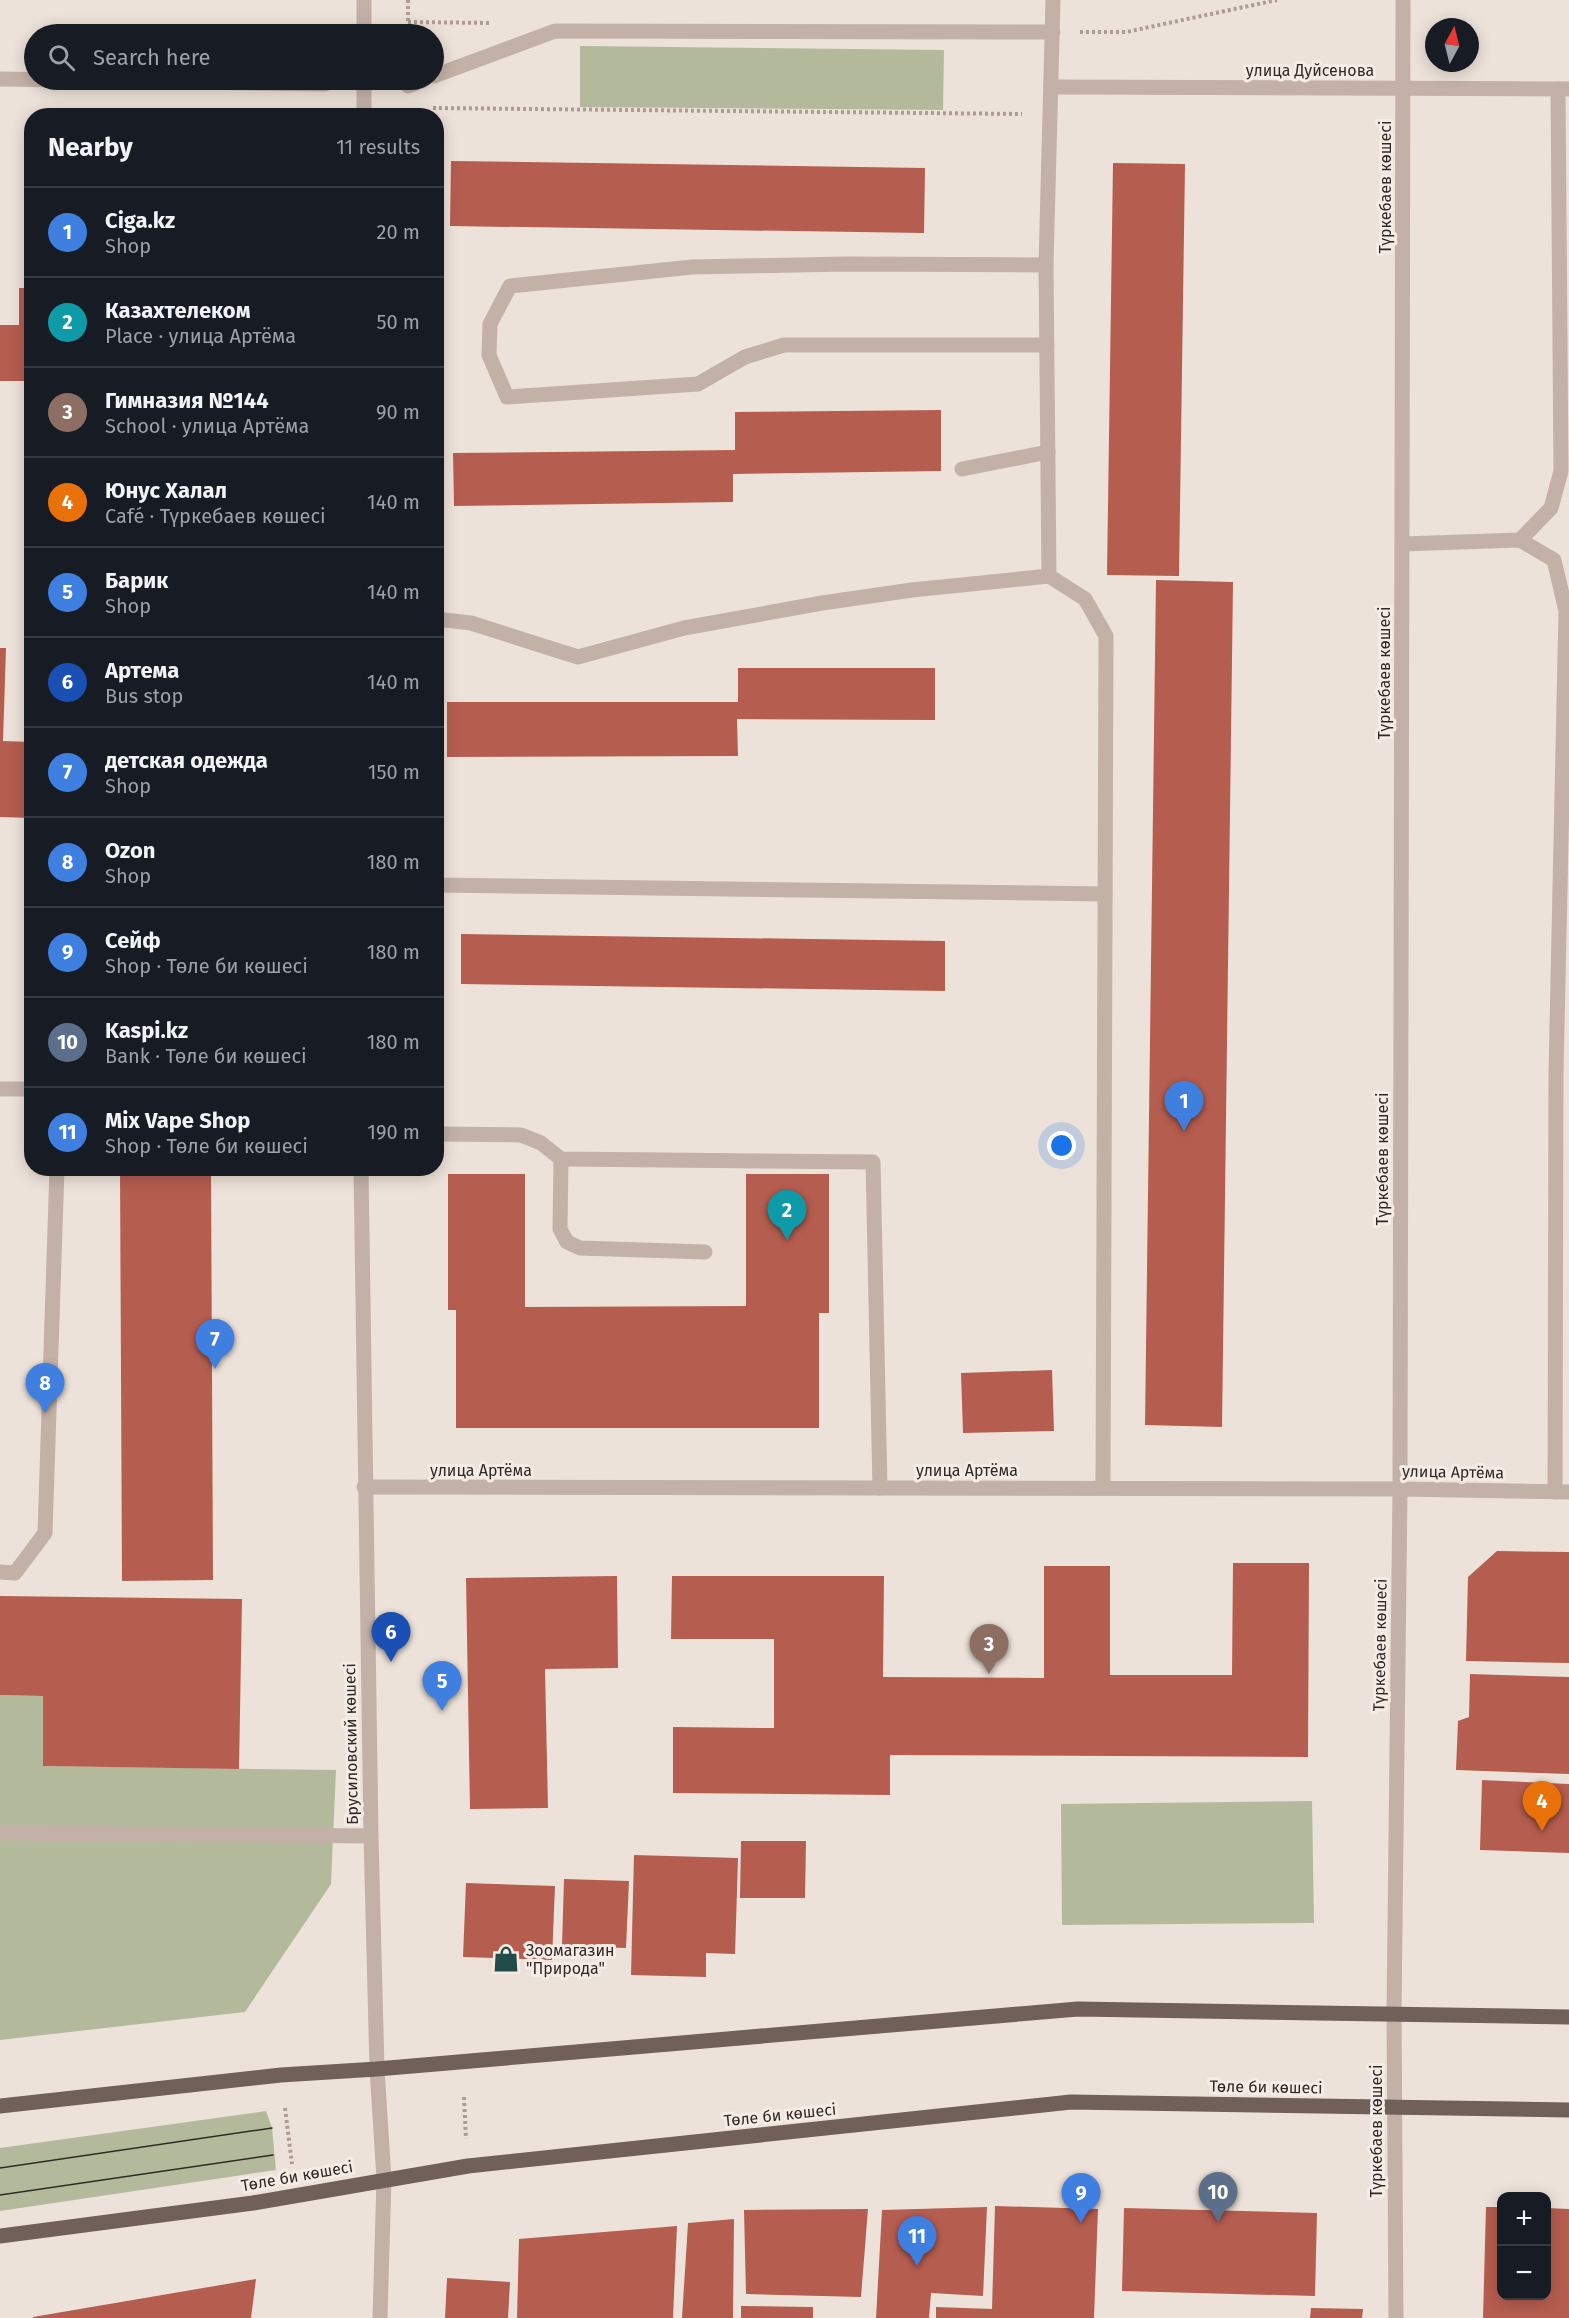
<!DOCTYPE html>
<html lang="en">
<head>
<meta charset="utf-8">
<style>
  body { margin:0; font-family:"Fira Sans",sans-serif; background:#20242c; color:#f1f3f6 }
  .controls { position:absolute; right:18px; bottom:18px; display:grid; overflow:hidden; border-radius:12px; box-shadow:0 3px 15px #0003 }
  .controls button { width:54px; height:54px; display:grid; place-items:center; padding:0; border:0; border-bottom:2px solid #363941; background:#171b24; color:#f1f3f6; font:30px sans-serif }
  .compass { position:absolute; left:1425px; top:18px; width:54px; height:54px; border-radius:50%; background:#171b24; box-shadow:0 3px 15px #0003; rotate:7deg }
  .you { position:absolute; left:1062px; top:1146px; width:21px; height:21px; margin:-15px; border:4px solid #fff; border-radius:50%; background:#1a73e8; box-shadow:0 0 0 9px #1a73e833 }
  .badge { display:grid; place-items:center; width:39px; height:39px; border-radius:50%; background:#94a8a9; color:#fff; font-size:20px; font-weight:700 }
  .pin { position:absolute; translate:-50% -50px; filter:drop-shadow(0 2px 3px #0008) }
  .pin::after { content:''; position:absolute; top:32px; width:21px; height:18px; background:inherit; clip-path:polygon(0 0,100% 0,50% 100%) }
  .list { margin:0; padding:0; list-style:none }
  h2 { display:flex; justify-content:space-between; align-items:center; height:78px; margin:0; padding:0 24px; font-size:26px }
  h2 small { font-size:20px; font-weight:400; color:#9ea1a6 }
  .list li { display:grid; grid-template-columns:39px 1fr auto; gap:18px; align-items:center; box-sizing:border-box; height:90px; padding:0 24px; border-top:2px solid #363941 }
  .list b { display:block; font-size:22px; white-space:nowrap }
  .list p { margin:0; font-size:20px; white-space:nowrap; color:#9ea1a6 }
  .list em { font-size:20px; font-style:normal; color:#9ea1a6 }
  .icon { flex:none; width:33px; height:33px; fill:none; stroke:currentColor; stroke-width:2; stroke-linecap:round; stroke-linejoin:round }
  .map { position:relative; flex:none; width:1569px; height:2318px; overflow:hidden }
  .search { position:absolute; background:#171b24; box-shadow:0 3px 15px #0003; left:24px; top:24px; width:420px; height:66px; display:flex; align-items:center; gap:15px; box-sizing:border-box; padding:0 21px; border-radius:33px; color:#9ea1a6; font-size:22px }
  .panel { position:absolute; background:#171b24; box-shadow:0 3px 15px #0003; left:24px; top:108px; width:420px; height:1068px; border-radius:24px }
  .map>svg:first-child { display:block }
</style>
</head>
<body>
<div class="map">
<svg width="1569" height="2318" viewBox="0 0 1569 2318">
  <rect width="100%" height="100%" fill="#ede2d9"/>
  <g fill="#b3ba9b">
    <polygon points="580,46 944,50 943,110 580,107"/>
    <polygon points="0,1695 43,1696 43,1766 336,1770 331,1884 245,2012 0,2040"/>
    <polygon points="1312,1801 1314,1923 1062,1925 1061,1804"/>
    <polygon points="266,2111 272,2128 276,2170 0,2211 0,2148"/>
  </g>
  <g fill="#b55d4f">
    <polygon points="451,161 925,168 924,233 450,226"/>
    <polygon points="1113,163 1185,164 1179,576 1107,575"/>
    <polygon points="19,288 32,288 32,381 0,381 0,325 19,325"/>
    <polygon points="941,410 941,471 733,474 733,502 454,506 453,453 735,450 735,412"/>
    <polygon points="1156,580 1233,582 1222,1427 1145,1425"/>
    <polygon points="0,648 6,648 3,741 32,742 32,818 0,817"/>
    <polygon points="738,668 935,668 935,720 737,719 738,756 447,757 447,702 738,702"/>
    <polygon points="461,934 945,941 945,991 461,984"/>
    <polygon points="120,1168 211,1168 213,1580 122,1581"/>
    <polygon points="448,1174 525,1174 525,1307 746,1306 746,1174 829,1174 829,1313 819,1313 819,1428 456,1428 456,1310 448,1310"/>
    <polygon points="1052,1370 1054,1431 963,1433 961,1373"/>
    <polygon points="1497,1551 1569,1552 1569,1663 1466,1661 1468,1577"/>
    <polygon points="1233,1563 1309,1563 1308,1757 890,1755 890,1795 673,1793 673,1727 774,1728 774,1639 671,1639 672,1576 884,1576 883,1677 1044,1678 1044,1566 1110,1566 1110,1675 1232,1675"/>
    <polygon points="617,1576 618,1668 545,1669 548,1808 470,1809 466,1578"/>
    <polygon points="0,1596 242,1599 239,1769 43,1766 43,1696 0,1695"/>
    <polygon points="1470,1674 1569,1677 1569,1774 1456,1770 1458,1721 1469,1717"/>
    <polygon points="1482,1780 1569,1784 1569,1853 1480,1850"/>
    <polygon points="741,1841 806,1841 805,1898 740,1898"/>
    <polygon points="634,1855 738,1858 735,1954 706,1953 706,1977 631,1975"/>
    <polygon points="564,1879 629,1881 626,1948 562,1946"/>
    <polygon points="466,1883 555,1886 552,1960 463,1957"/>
    <polygon points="995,2206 1098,2209 1094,2318 936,2318 936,2307 992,2309"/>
    <polygon points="987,2207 983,2296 931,2293 929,2318 876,2318 882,2210"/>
    <polygon points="1486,2207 1502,2207 1502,2296 1546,2296 1546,2208 1569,2209 1569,2318 1483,2318"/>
    <polygon points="1124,2208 1317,2213 1315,2296 1122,2291"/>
    <polygon points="868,2209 861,2297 746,2294 744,2210"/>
    <polygon points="734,2219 733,2318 682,2318 688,2223"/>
    <polygon points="677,2226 673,2318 517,2318 519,2239"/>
    <polygon points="447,2278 510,2282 508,2318 445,2318"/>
    <polygon points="256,2279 251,2318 33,2318 33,2317"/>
    <polygon points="741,2306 813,2307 813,2318 741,2318"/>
    <polygon points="1311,2308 1363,2309 1362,2318 1310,2318"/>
  </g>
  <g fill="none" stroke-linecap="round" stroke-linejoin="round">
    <g stroke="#ae9b92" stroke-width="4" stroke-dasharray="3 3" stroke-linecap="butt">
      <polyline points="408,0 408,34"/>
      <polyline points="408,22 492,23"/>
      <polyline points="1080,32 1126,32 1277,0"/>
      <polyline points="433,108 1022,114"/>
      <polyline points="464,2097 466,2139"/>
      <polyline points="285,2108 292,2164"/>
    </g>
    <g stroke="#c3b1a7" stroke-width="15">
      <polyline points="364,34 364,0"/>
      <polyline points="434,76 555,31 1053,32"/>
      <polyline points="0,79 325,84"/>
      <polyline points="408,86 424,80"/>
      <polyline points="1051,87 1569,89"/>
      <polyline points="364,116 364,80"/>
      <polyline points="1046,265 846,264 692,267 510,286 490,324 489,355 507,397 698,384 745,357 784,345 1047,345"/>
      <polyline points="962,469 1048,452"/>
      <polyline points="1520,540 1551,508 1561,471 1558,89"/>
      <polyline points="1402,544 1520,540 1554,560 1566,611 1556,1073 1555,1492"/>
      <polyline points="1049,576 1046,265 1053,0"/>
      <polyline points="436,619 471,623 578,657 684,628 822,603 912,590 1049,576 1085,599 1106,636 1103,1488"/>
      <polyline points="436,885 1105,894"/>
      <polyline points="0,1089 32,1089"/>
      <polyline points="436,1134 521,1135 541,1143 561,1159 873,1162 880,1488"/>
      <polyline points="561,1159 560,1229 567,1242 580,1248 705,1252"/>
      <polyline points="361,1168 371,1836 377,2069 384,2179 380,2318"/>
      <polyline points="364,1487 1400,1489 1569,1492"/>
      <polyline points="0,1572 15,1573 45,1533 57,1168"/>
      <polyline points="0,1833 371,1836"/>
      <polyline points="1396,2318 1394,2013 1400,1489 1403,0"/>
    </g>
    <g stroke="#715f59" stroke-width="15">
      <polyline points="0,2106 281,2075 377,2069 1078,2009 1569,2017"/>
      <polyline points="0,2236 253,2203 468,2166 1071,2102 1569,2110"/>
    </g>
    <g stroke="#312926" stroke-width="1.5">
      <polyline points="0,2168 272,2128"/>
      <polyline points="0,2195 273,2155"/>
    </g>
  </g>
  <defs>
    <g id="shop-bare" transform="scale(2.07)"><path d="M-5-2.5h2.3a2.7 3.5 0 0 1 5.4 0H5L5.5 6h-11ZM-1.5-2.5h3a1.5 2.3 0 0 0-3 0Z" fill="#224c4a" stroke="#f5ece5" stroke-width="2.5" paint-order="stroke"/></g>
  </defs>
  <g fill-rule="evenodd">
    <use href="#shop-bare" x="506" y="1959"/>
  </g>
  <g text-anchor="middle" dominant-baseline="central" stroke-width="6" stroke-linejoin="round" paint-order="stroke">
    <g font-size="16" fill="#312926" stroke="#f5ece5">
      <text x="1310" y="70">улица Дуйсенова</text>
      <text transform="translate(1385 187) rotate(-90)">Түркебаев көшесі</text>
      <text transform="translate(1384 673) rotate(-90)">Түркебаев көшесі</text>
      <text transform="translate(1382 1159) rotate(-90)">Түркебаев көшесі</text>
      <text x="481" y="1470">улица Артёма</text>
      <text x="967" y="1470">улица Артёма</text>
      <text transform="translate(1453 1472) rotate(1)">улица Артёма</text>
      <text transform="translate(1380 1645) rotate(-89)">Түркебаев көшесі</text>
      <text transform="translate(351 1744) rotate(-91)">Брусиловский көшесі</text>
      <text transform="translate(1266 2087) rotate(1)">Төле би көшесі</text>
      <text transform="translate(780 2115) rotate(-6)">Төле би көшесі</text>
      <text transform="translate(1376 2131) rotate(-90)">Түркебаев көшесі</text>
      <text transform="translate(297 2176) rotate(-10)">Төле би көшесі</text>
    </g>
    <g font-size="16" fill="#312926" stroke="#f5ece5" text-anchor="start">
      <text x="526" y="1950">Зоомагазин<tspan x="526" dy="18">"Природа"</tspan></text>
    </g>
  </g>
</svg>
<div class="controls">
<button>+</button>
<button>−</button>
</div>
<svg class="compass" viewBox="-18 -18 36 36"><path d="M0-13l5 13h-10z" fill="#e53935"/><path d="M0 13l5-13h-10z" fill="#9ea1a6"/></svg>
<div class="you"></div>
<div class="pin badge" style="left:1184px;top:1131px;background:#3f7fe0">1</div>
<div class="pin badge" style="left:787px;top:1240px;background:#0f9aa8">2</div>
<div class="pin badge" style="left:989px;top:1674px;background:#8d6e63">3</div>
<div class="pin badge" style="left:1542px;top:1831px;background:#e8710a">4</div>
<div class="pin badge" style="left:442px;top:1711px;background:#3f7fe0">5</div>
<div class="pin badge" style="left:391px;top:1662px;background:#1a4fb4">6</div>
<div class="pin badge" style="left:215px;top:1369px;background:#3f7fe0">7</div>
<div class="pin badge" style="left:45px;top:1413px;background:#3f7fe0">8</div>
<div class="pin badge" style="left:1081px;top:2223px;background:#3f7fe0">9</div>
<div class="pin badge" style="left:1218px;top:2222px;background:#5c6f8a">10</div>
<div class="pin badge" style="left:917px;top:2266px;background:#3f7fe0">11</div>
<div class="search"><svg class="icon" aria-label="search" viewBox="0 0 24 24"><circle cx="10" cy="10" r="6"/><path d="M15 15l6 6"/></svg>Search here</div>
<section class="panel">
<h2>Nearby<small>11 results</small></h2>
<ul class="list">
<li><span class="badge" style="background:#3f7fe0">1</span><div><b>Ciga.kz</b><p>Shop</p></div><em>20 m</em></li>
<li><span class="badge" style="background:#0f9aa8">2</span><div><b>Казахтелеком</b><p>Place · улица Артёма</p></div><em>50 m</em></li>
<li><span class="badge" style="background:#8d6e63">3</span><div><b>Гимназия №144</b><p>School · улица Артёма</p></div><em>90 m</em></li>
<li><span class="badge" style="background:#e8710a">4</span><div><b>Юнус Халал</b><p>Café · Түркебаев көшесі</p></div><em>140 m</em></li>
<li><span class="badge" style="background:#3f7fe0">5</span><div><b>Барик</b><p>Shop</p></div><em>140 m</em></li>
<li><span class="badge" style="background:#1a4fb4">6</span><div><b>Артема</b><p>Bus stop</p></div><em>140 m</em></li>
<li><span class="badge" style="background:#3f7fe0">7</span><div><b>детская одежда</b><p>Shop</p></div><em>150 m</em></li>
<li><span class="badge" style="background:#3f7fe0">8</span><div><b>Ozon</b><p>Shop</p></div><em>180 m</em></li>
<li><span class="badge" style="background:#3f7fe0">9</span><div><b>Сейф</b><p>Shop · Төле би көшесі</p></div><em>180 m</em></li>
<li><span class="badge" style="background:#5c6f8a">10</span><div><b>Kaspi.kz</b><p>Bank · Төле би көшесі</p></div><em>180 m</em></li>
<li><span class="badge" style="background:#3f7fe0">11</span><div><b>Mix Vape Shop</b><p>Shop · Төле би көшесі</p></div><em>190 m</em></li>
</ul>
</section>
</div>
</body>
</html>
